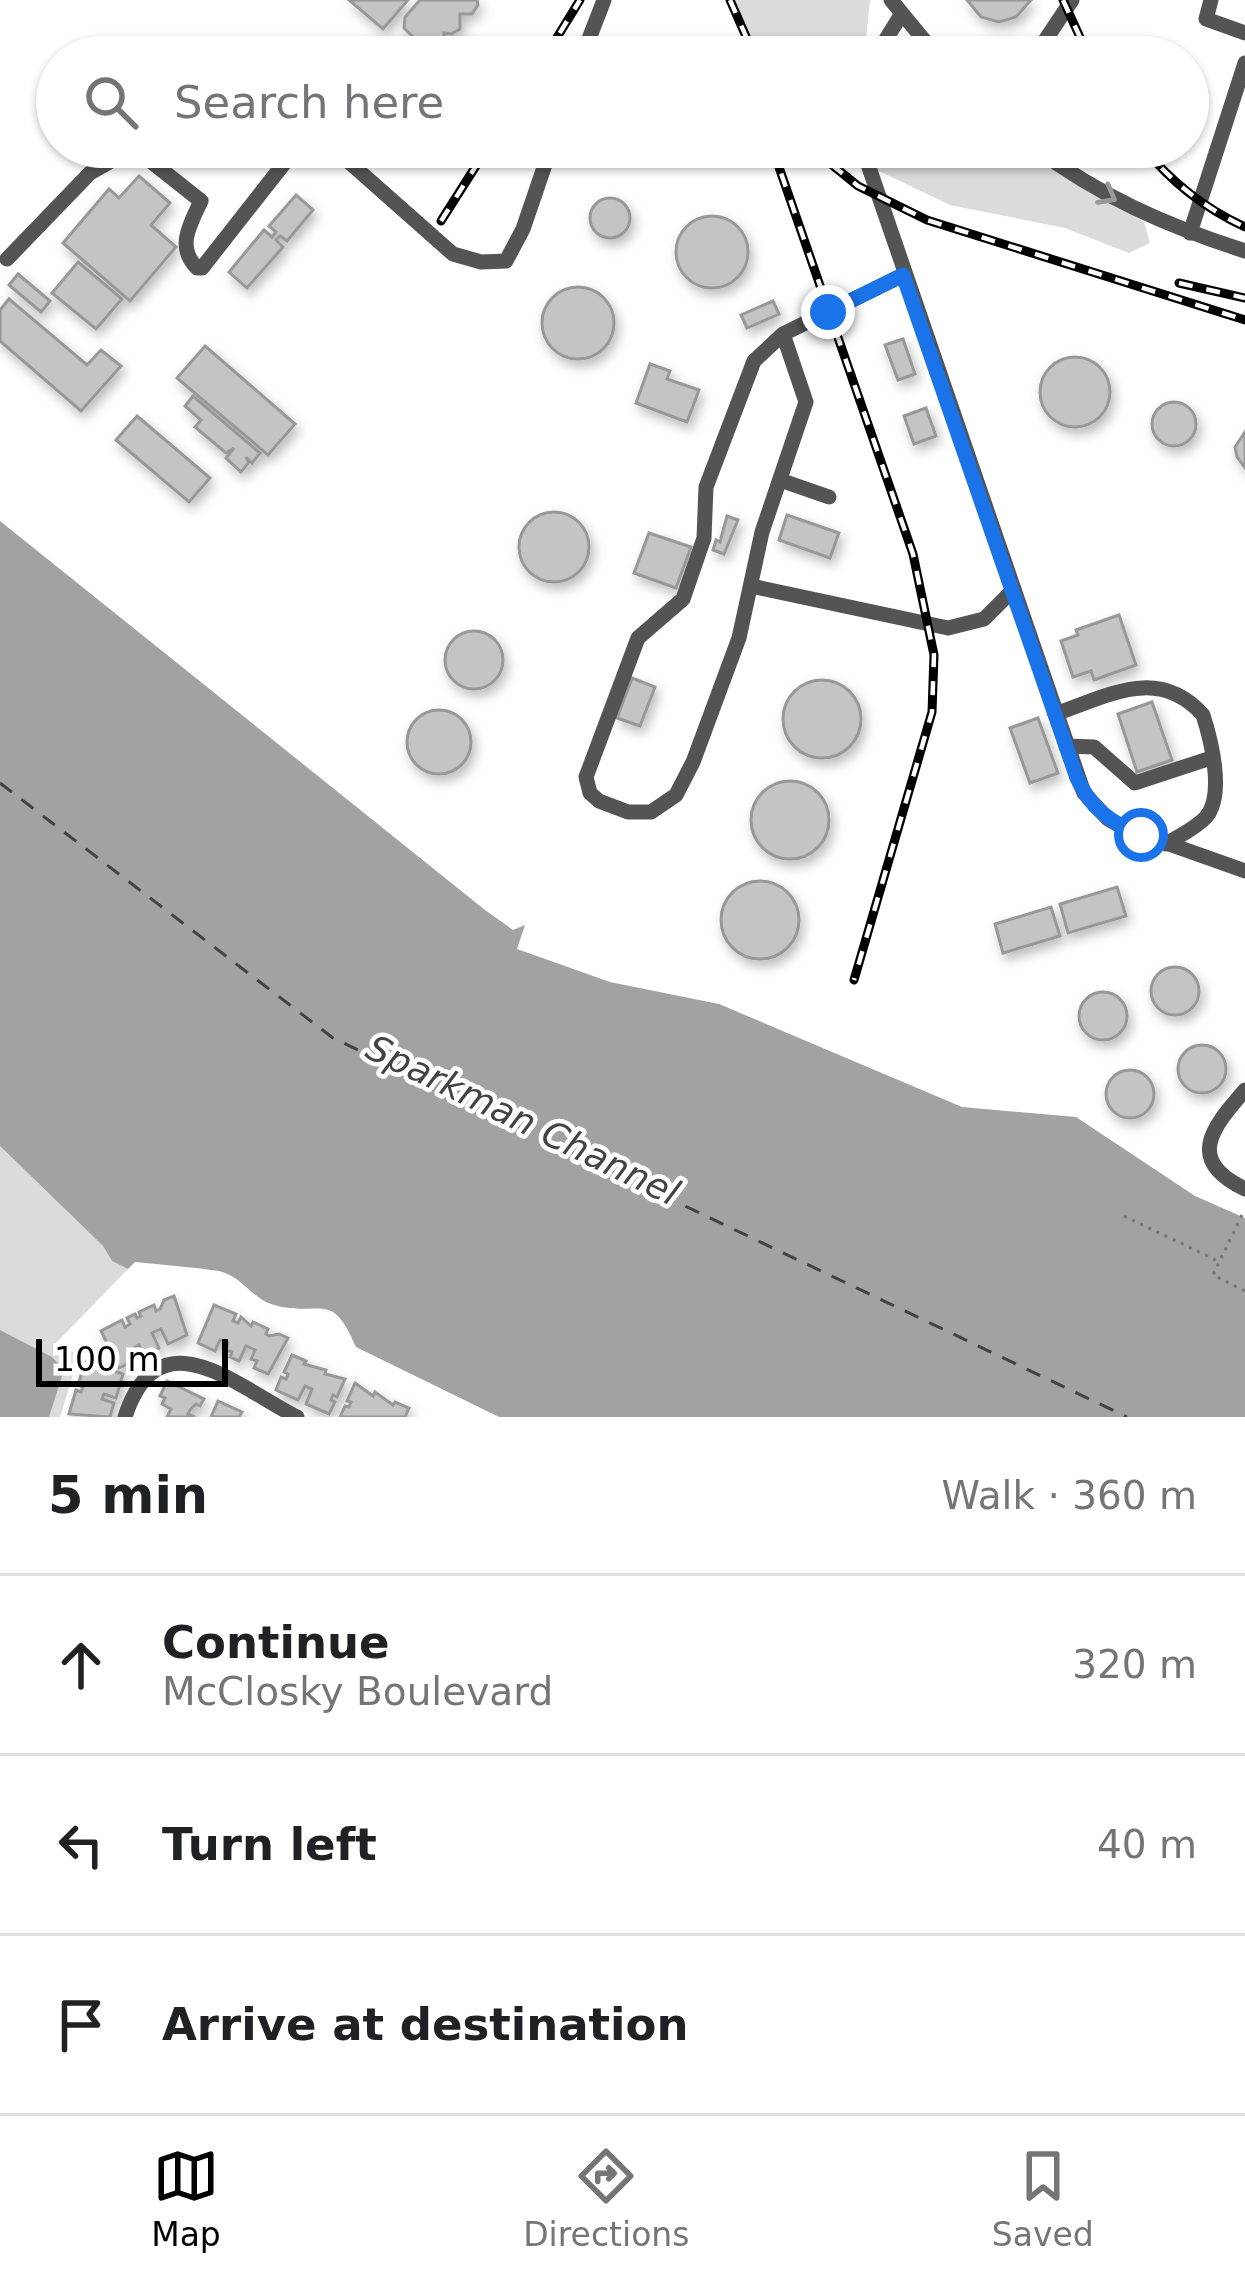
<!DOCTYPE html>
<html lang="en">
<head>
<meta charset="utf-8">
<style>
  body { margin:0; font-family:"DejaVu Sans",sans-serif; background:#f2f2f2; color:#202124 }
  .scale { position:absolute; left:36px; bottom:30px; width:192px; box-sizing:border-box; padding-left:12px; border:6px solid #000; border-top:0; font-size:33px; line-height:42px; white-space:nowrap; color:#000; -webkit-text-stroke:9px #fff; paint-order:stroke }
  .stop { position:absolute; width:36px; height:36px; margin:-27px; border:9px solid #1a73e8; border-radius:50%; background:#fff }
  .stop.end { background:#1a73e8; border-color:#fff; box-shadow:0 3px 12px #0008 }
  .list { margin:0; padding:0; list-style:none }
  h2 { display:flex; justify-content:space-between; align-items:center; height:156px; margin:0; padding:0 48px; font-size:51px }
  h2 small { font-size:39px; font-weight:400; color:#757577 }
  .list li { display:grid; grid-template-columns:78px 1fr auto; gap:36px; align-items:center; box-sizing:border-box; height:180px; padding:0 48px; border-top:3px solid #e0e0e0 }
  .list b { display:block; font-size:45px; white-space:nowrap }
  .list p { margin:0; font-size:39px; white-space:nowrap; color:#757577 }
  .list em { font-size:39px; font-style:normal; color:#757577 }
  .icon { flex:none; width:66px; height:66px; fill:none; stroke:currentColor; stroke-width:2; stroke-linecap:round; stroke-linejoin:round }
  .map { position:relative; flex:none; width:1245px; height:1417px; overflow:hidden }
  .search { position:absolute; background:#fff; box-shadow:0 3px 9px #0004; left:36px; right:36px; top:36px; height:132px; display:flex; align-items:center; gap:30px; box-sizing:border-box; padding:0 42px; border-radius:66px; color:#757577; font-size:45px }
  .sheet { height:696px; background:#fff }
  nav { display:flex; justify-content:space-around; align-items:center; box-sizing:border-box; height:168px; border-top:3px solid #e0e0e0; background:#fff; font-size:33px; color:#757577 }
  nav a { display:grid; justify-items:center; gap:6px }
  nav .on { color:#000 }
  .map>svg:first-child { display:block }
</style>
</head>
<body>
<div class="map">
<svg width="1245" height="1417" viewBox="0 0 1245 1417">
  <defs>
    <filter id="shadow"><feDropShadow dx="3.5" dy="6" stdDeviation="6" flood-color="#0004"/></filter>
  </defs>
  <rect width="100%" height="100%" fill="#fff"/>
  <g fill="#dbdbdb">
    <polygon points="727,0 870,0 864,57 753,57"/>
    <polygon points="843,147 1020,147 1144,222 1150,243 1129,253 1065,228 950,205 856,160"/>
    <polygon points="0,1146 103,1246 112,1261 128,1269 56,1343 79,1355 60,1417 0,1417"/>
  </g>
  <g fill="#a2a2a2">
    <path d="M0 521 485 910 513 930 525 925 517 949 610 982 719 1004 962 1107 1076 1117 1195 1196 1245 1218V1417H499L356 1347C331 1288 321 1318 274 1305 253 1300 242 1276 219 1271 192 1267 163 1265 135 1262L128 1269 112 1261 103 1246 0 1146Z"/>
    <polygon points="0,1330 52,1357 64,1370 49,1417 0,1417"/>
  </g>
  <g fill="none" stroke-linecap="round" stroke-linejoin="round">
    <polyline stroke="#434343" stroke-width="3" stroke-dasharray="15 12" stroke-linecap="butt" points="0,783 333,1038 1127,1417"/>
  </g>
  <g fill="#c4c4c4" stroke="#989898" stroke-width="3" filter="url(#shadow)">
    <polygon points="349,0 408,0 383,29"/>
    <polygon points="420,0 477,0 478,5 472,14 460,14 460,29 451,34 444,33 444,47 435,53 425,49 404,28 405,17"/>
    <polygon points="967,0 1031,0 1016,17 999,22 981,17"/>
    <polygon points="139,176 170,203 151,225 176,247 130,301 63,243 109,189 119,198"/>
    <polygon points="296,195 313,210 287,241 280,236 276,240 283,247 247,288 229,272 264,230 272,237 276,232 269,226"/>
    <circle cx="610" cy="218" r="20"/>
    <circle cx="712" cy="252" r="36"/>
    <polygon points="78,262 122,299 96,329 52,293"/>
    <polygon points="18,274 50,301 41,312 9,285"/>
    <circle cx="578" cy="323" r="36"/>
    <polygon points="9,299 87,365 101,350 121,366 81,411 0,341 0,310"/>
    <polygon points="773,301 779,314 747,328 741,315"/>
    <polygon points="903,339 915,374 898,380 885,345"/>
    <polygon points="205,346 295,424 268,455 177,378"/>
    <circle cx="1075" cy="392" r="35"/>
    <polygon points="650,364 670,371 667,379 699,390 687,422 636,403"/>
    <polygon points="193,396 260,453 252,463 246,457 249,462 241,472 226,458 234,448 226,453 195,427 201,420 185,406"/>
    <circle cx="1174" cy="424" r="22"/>
    <polygon points="926,408 936,436 914,444 904,416"/>
    <polygon points="137,416 210,478 189,502 116,440"/>
    <polygon points="1245,432 1245,468 1237,457 1235,447"/>
    <circle cx="554" cy="547" r="35"/>
    <polygon points="787,515 839,533 830,558 779,540"/>
    <polygon points="727,516 738,520 724,554 713,550 716,540 720,542"/>
    <polygon points="649,533 691,547 676,588 634,573"/>
    <polygon points="1119,615 1136,665 1094,680 1091,671 1073,677 1061,641 1078,635 1076,630"/>
    <circle cx="474" cy="660" r="29"/>
    <polygon points="632,678 655,687 640,726 617,718"/>
    <circle cx="822" cy="719" r="39"/>
    <polygon points="1152,702 1172,760 1137,772 1118,714"/>
    <circle cx="439" cy="742" r="32"/>
    <polygon points="1038,718 1058,773 1030,783 1010,728"/>
    <circle cx="790" cy="820" r="39"/>
    <circle cx="760" cy="920" r="39"/>
    <polygon points="1117,887 1126,916 1068,933 1060,904"/>
    <polygon points="1051,907 1060,936 1003,953 995,924"/>
    <circle cx="1175" cy="991" r="24"/>
    <circle cx="1103" cy="1016" r="24"/>
    <circle cx="1202" cy="1069" r="24"/>
    <circle cx="1130" cy="1094" r="24"/>
    <polygon points="174,1296 187,1335 168,1344 161,1329 152,1333 159,1348 144,1356 139,1345 135,1347 140,1358 119,1368 101,1331 122,1320 125,1327 130,1324 127,1318 135,1314 137,1318 141,1316 139,1312 154,1305 156,1311 160,1309 164,1300"/>
    <polygon points="214,1305 236,1314 233,1321 238,1323 241,1317 251,1326 253,1322 268,1329 266,1334 269,1336 279,1334 288,1338 268,1374 254,1368 257,1361 251,1359 255,1350 246,1346 239,1361 230,1357 232,1352 226,1350 228,1343 220,1340 215,1351 198,1343"/>
    <polygon points="292,1355 306,1361 304,1364 326,1370 325,1374 345,1379 337,1397 333,1395 331,1400 335,1402 329,1414 306,1404 312,1389 305,1386 298,1400 276,1390 281,1377 286,1379 288,1374 284,1372"/>
    <polygon points="85,1362 104,1368 103,1373 107,1374 109,1369 123,1374 116,1398 104,1394 102,1399 114,1403 110,1417 69,1414 76,1390 81,1392 83,1387 78,1385"/>
    <polygon points="167,1381 204,1399 200,1406 196,1404 190,1410 188,1414 195,1417 167,1417 171,1409 162,1404 165,1398 160,1396"/>
    <polygon points="355,1383 373,1396 375,1392 393,1405 395,1402 409,1408 405,1417 340,1417 345,1406 349,1407 351,1402 347,1401"/>
    <polygon points="218,1401 242,1412 239,1417 211,1417"/>
  </g>
  <g fill="none" stroke-linecap="round" stroke-linejoin="round">
    <g stroke="#767676" stroke-width="3" stroke-dasharray="3 6" stroke-linecap="butt">
      <polyline points="1242,1215 1213,1275 1245,1291"/>
      <polyline points="1124,1216 1220,1262"/>
    </g>
    <g stroke="#545454" stroke-width="15">
      <polyline points="891,0 938,57"/>
      <polyline points="1211,0 1206,19 1245,33"/>
      <polyline points="582,57 604,0"/>
      <polyline points="875,57 901,15"/>
      <polyline points="1034,57 1072,0"/>
      <polyline points="332,147 453,254 481,262 506,261 523,229 551,147"/>
      <polyline points="862,147 1084,793 1108,819 1124,828 1245,871"/>
      <path d="M1034 147C1099 196 1167 226 1245 251"/>
      <path d="M134 148 201 201C190 224 176 247 197 268H202L297 147"/>
      <polyline points="1190,233 1245,63"/>
      <polyline points="7,259 90,173 136,147"/>
      <polyline points="783,334 806,402 762,532 739,638 693,762 676,795 651,812 628,812 599,801 590,793 586,777 638,638 683,599 704,538 706,487 754,361 783,334 903,275"/>
      <polyline points="780,480 829,497"/>
      <polyline points="751,586 948,628 984,619 1012,591"/>
      <path d="M1055 714C1108 696 1158 665 1203 715 1211 740 1225 795 1206 817 1196 828 1179 836 1166 844"/>
      <polyline points="1066,746 1094,747 1135,783 1211,758"/>
      <path d="M1245 1090C1212 1128 1185 1160 1245 1189"/>
      <path d="M125 1417C159 1313 237 1387 297 1417"/>
    </g>
    <g stroke="#000" stroke-width="9">
      <g id="rail">
        <polyline points="730,0 755,57"/>
        <polyline points="1063,0 1089,57"/>
        <polyline points="545,57 580,0"/>
        <polyline points="772,147 913,554 934,655 932,712 854,980"/>
        <polyline points="810,147 858,186 927,220 1245,320"/>
        <path d="M1143 147C1170 181 1206 209 1245 227"/>
        <polyline points="441,221 488,147"/>
        <polyline points="1179,283 1245,298"/>
      </g>
    </g>
    <use href="#rail" stroke="#fff" stroke-width="4.5" stroke-dasharray="14" stroke-linecap="butt"/>
  </g>
  <defs><path id="oneway-chevron" d="M-2-3.5L2.5 0L-2 3.5" fill="none" stroke-width="1.6" stroke-linecap="round" stroke-linejoin="round" transform="scale(3)"/></defs>
  <use stroke="#989898" href="#oneway-chevron" transform="translate(1108 196) rotate(29)"/>
  <g fill="none" stroke-linecap="round" stroke-linejoin="round">
    <path stroke="#1a73e8" stroke-width="15" d="M828 312 903 275 1077 778C1090 808 1111 823 1141 835"/>
  </g>
  <g text-anchor="middle" dominant-baseline="central" stroke-width="9" stroke-linejoin="round" paint-order="stroke">
    <g font-size="36" font-style="italic" fill="#434343" stroke="#fff">
      <text transform="translate(523 1120) rotate(26)">Sparkman Channel</text>
    </g>
  </g>
</svg>
<div class="scale">100 m</div>
<div class="stop" style="left:1141px;top:835px"></div>
<div class="stop end" style="left:828px;top:312px"></div>
<div class="search"><svg class="icon" aria-label="search" viewBox="0 0 24 24"><circle cx="10" cy="10" r="6"/><path d="M15 15l6 6"/></svg>Search here</div>
</div>
<section class="sheet">
<h2>5 min<small>Walk · 360 m</small></h2>
<ul class="list">
<li><svg class="icon" aria-label="ahead" viewBox="0 0 24 24"><path d="M12 20V5M6 11l6-6 6 6"/></svg><div><b>Continue</b><p>McClosky Boulevard</p></div><em>320 m</em></li>
<li><svg class="icon" aria-label="left" viewBox="0 0 24 24"><path d="M17 20v-9H6M10 6l-5 5 5 5"/></svg><div><b>Turn left</b></div><em>40 m</em></li>
<li><svg class="icon" aria-label="arrive" viewBox="0 0 24 24"><path d="M6 21V4h12l-3 4 3 4H6"/></svg><div><b>Arrive at destination</b></div></li>
</ul>
</section>
<nav>
<a class="on"><svg class="icon" aria-label="map" viewBox="0 0 24 24"><path d="M3 6l6-2 6 2 6-2v14l-6 2-6-2-6 2zM9 4v14M15 6v14"/></svg>Map</a>
<a><svg class="icon" aria-label="directions" viewBox="0 0 24 24"><path d="M12 3l9 9-9 9-9-9zM9 14v-3h6M13 9l2 2-2 2"/></svg>Directions</a>
<a><svg class="icon" aria-label="saved" viewBox="0 0 24 24"><path d="M7 4h10v16l-5-4-5 4z"/></svg>Saved</a>
</nav>
</body>
</html>
